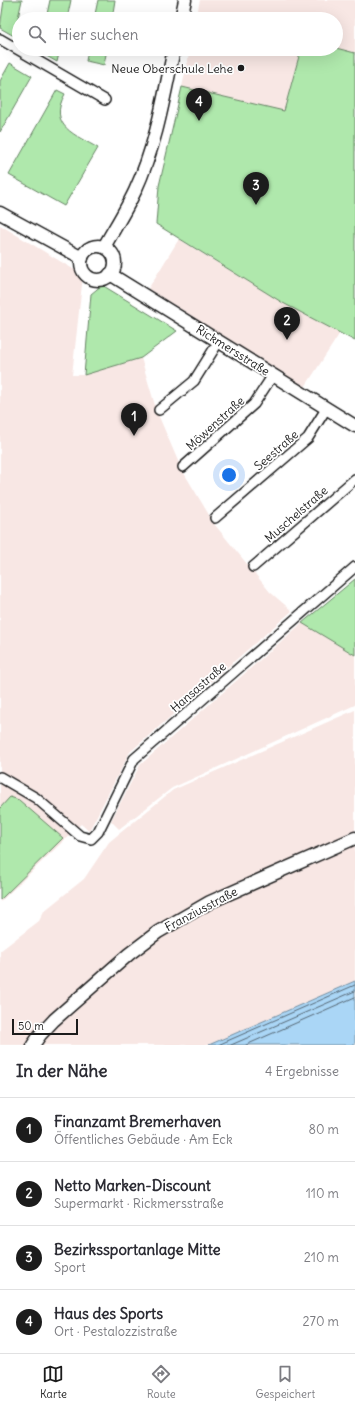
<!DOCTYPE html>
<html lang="de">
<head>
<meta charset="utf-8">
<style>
  body { margin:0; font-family:Delius,sans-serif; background:#f2f2f3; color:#2b2b33 }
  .scale { position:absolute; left:12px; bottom:10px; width:66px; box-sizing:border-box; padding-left:4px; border:2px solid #1c1c1c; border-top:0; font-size:11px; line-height:14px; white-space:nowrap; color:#1c1c1c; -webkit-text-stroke:3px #fff; paint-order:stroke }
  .you { position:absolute; left:229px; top:475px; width:14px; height:14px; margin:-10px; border:3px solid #fff; border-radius:50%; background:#1a73e8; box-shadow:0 0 0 6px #1a73e833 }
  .badge { display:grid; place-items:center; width:26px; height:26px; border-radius:50%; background:#1c1c1c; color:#fff; font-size:13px; font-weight:700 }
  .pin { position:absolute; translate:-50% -33px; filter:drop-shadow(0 1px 2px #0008) }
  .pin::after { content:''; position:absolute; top:21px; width:14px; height:12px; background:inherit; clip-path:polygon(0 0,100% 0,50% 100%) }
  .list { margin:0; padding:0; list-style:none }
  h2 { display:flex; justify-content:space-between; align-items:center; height:52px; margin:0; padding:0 16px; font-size:17px }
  h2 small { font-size:13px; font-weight:400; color:#7c7c81 }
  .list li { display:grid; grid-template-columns:26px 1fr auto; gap:12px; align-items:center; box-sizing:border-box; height:64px; padding:0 16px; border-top:1px solid #e1e1e2 }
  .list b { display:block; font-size:15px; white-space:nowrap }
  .list p { margin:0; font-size:13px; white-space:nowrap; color:#7c7c81 }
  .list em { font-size:13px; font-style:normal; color:#7c7c81 }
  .icon { flex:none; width:22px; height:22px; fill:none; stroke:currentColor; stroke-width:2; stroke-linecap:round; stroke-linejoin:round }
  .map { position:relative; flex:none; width:355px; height:1045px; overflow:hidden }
  .search { position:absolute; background:#fff; box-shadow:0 4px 16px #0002; left:12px; right:12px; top:12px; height:44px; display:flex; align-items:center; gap:10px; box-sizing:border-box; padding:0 14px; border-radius:22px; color:#7c7c81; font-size:15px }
  .sheet { height:308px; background:#fff }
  nav { display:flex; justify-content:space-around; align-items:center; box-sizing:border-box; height:56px; border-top:1px solid #e1e1e2; background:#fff; font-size:11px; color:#7c7c81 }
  nav a { display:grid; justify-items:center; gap:2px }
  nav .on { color:#1c1c1c }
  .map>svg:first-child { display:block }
</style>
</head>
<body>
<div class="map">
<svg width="355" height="1045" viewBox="0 0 355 1045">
  <rect width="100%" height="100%" fill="#fff"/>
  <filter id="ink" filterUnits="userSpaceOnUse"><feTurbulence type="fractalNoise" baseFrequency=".025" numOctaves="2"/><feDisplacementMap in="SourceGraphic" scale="8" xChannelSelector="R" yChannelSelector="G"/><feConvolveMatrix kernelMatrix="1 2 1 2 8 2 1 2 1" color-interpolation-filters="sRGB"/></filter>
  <g filter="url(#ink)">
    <g fill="#f8e7e4">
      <polygon points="200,0 355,0 355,53 336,48 336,19 196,19"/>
      <polygon points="190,49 301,49 284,111 182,87"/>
      <polygon points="0,225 83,275 72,375 84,375 141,358 157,412 181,468 215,525 270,592 292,611 130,752 89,831 81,824 0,902"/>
      <polygon points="179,239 283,303 340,333 305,387 148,289"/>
      <polygon points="302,623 355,655 355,705 172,788 119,829 111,821 140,765"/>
      <polygon points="355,710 355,981 209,1045 0,1045 0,951 39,921 44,911 84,879 109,842 173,790"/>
    </g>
    <g fill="#afe8ac" stroke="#668264">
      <polygon points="4,0 22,0 14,36 0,28"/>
      <polygon points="50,0 71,0 67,19 46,19"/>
      <polygon points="98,0 115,0 112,19 94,19"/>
      <polygon points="336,48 355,53 355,341 283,303 156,224 159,186 182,87 284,111 301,49"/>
      <polygon points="34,49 60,49 57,62"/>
      <polygon points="88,49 107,49 104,65 86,61"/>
      <polygon points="10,63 32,76 0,132 0,81"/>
      <path d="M57 90 65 94C47 126 76 135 98 148L64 206 9 175Z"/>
      <polygon points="102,285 177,331 141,358 84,375 91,294"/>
      <polygon points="355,579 355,655 302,623"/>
      <polygon points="10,797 19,800 63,838 0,900 0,808"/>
    </g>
    <polygon fill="#aad6f6" stroke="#718c9f" points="355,981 355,1045 209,1045 211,1044"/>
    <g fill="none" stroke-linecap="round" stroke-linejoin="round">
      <g stroke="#556673" stroke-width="1">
        <polyline points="218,1045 355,985"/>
        <polyline points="231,1045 355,991"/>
        <polyline points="246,1045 355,997"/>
      </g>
      <g stroke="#1c1c1c" stroke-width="12">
        <g id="street">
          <polyline points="0,39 105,100"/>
          <polyline points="159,410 194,381 219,341"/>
          <polyline points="183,467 254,404 273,375"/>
          <polyline points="215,518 308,438 326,409"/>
          <polyline points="253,567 355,479"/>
          <polyline points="0,777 36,798 80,836 91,839 98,832 134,759 355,567"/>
        </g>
      </g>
      <g stroke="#1c1c1c" stroke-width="15">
        <g id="secondary">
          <polyline points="181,19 185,0"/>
          <polyline points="0,213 82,258"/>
          <circle cx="98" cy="263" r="17"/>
          <path d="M104 247C114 229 126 210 135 191 156 146 164 97 174 49"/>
          <polyline points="110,274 355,426"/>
          <polyline points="33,1045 40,1035 54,1020 129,954 158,932 210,902 355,838"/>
        </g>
      </g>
      <use href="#street" stroke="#fff" stroke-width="9"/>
      <use href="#secondary" stroke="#fff" stroke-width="12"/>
    </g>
  </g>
  <circle fill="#1c1c1c" stroke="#fff" stroke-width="1.5" cx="241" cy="68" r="4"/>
  <g text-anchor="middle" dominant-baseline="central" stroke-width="3.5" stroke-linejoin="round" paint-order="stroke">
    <g font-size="12" fill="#1c1c1c" stroke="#fff" text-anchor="end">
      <text x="233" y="68">Neue Oberschule Lehe</text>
    </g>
    <g font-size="12" fill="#1c1c1c" stroke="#fff">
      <text transform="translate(233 350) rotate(32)">Rickmersstraße</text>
      <text transform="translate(215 423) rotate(-42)">Möwenstraße</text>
      <text transform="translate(276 450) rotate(-41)">Seestraße</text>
      <text transform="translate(296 514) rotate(-41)">Muschelstraße</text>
      <text transform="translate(198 687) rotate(-41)">Hansastraße</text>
      <text transform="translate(201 909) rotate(-28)">Franziusstraße</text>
    </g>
  </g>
</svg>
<div class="scale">50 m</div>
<div class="you"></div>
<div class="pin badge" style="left:134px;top:436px">1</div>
<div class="pin badge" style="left:287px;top:340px">2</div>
<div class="pin badge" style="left:256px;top:205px">3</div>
<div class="pin badge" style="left:199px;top:121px">4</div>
<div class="search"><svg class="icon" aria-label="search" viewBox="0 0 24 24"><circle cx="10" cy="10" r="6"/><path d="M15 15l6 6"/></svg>Hier suchen</div>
</div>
<section class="sheet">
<h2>In der Nähe<small>4 Ergebnisse</small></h2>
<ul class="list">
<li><span class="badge">1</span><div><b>Finanzamt Bremerhaven</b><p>Öffentliches Gebäude · Am Eck</p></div><em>80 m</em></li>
<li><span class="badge">2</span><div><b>Netto Marken-Discount</b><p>Supermarkt · Rickmersstraße</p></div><em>110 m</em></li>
<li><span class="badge">3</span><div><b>Bezirkssportanlage Mitte</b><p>Sport</p></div><em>210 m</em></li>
<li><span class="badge">4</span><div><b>Haus des Sports</b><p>Ort · Pestalozzistraße</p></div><em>270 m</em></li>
</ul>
</section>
<nav>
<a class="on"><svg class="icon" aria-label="map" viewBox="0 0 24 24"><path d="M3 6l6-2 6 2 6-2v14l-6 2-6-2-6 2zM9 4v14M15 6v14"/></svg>Karte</a>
<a><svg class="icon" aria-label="directions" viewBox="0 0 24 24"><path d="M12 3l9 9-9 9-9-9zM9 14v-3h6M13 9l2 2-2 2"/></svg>Route</a>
<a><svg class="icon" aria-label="saved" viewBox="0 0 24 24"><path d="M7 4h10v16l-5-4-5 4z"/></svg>Gespeichert</a>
</nav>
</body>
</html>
